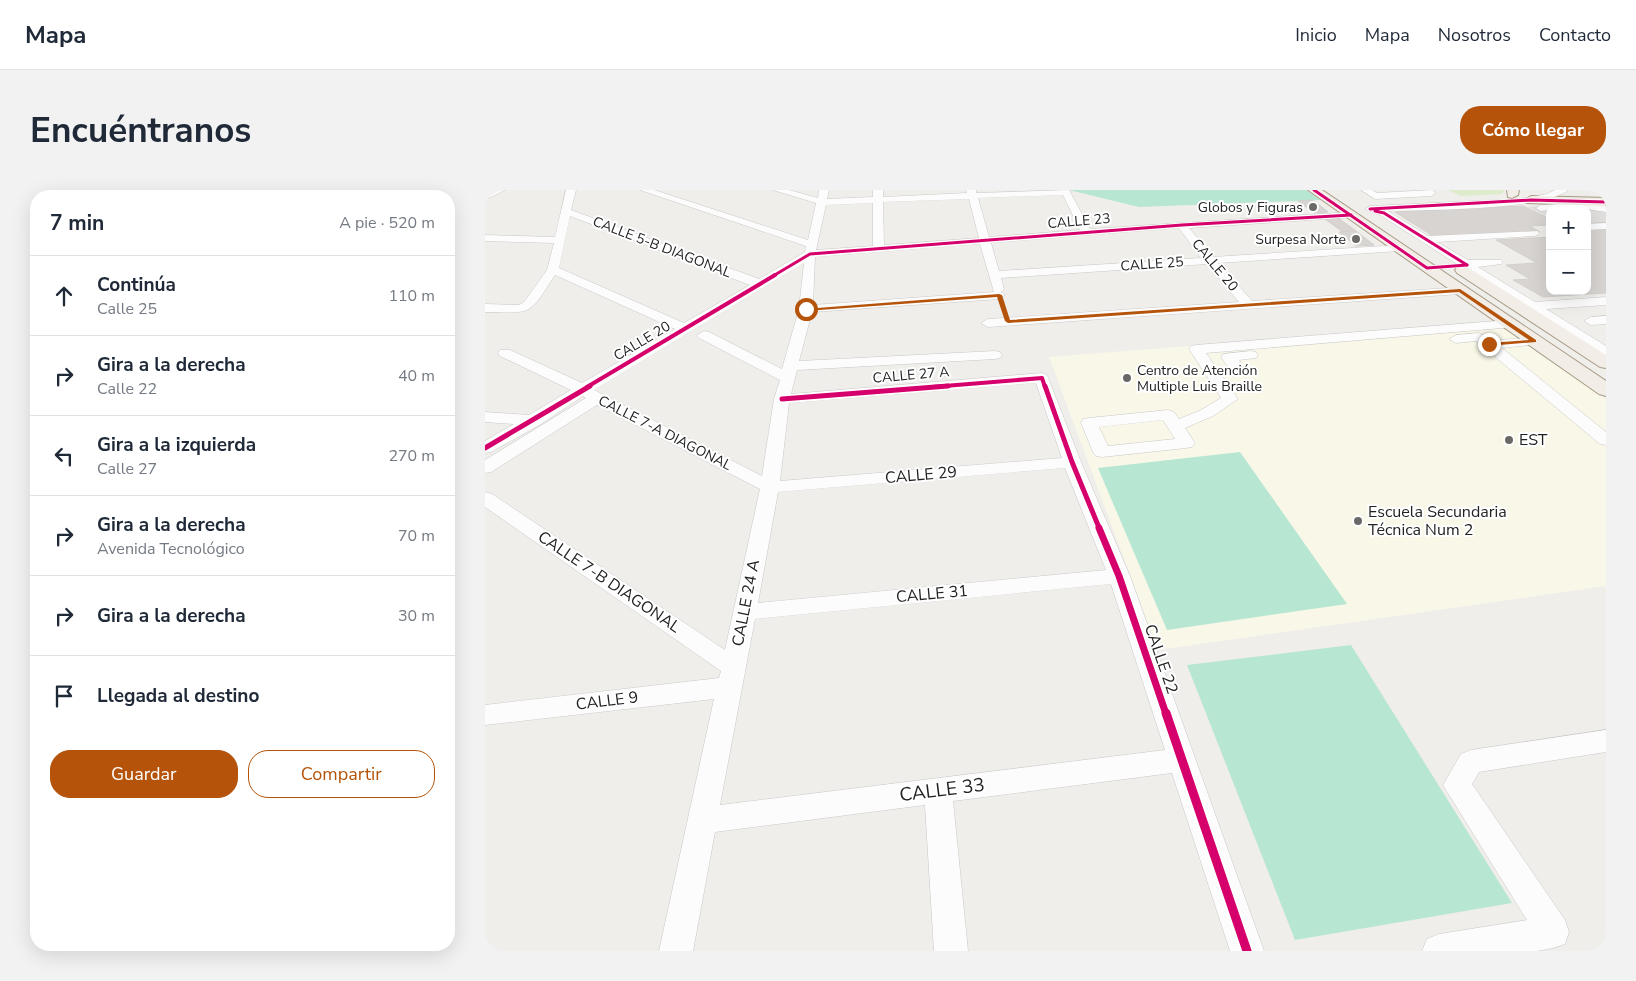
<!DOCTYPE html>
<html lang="es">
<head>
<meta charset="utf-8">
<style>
  body { margin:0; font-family:"Nunito Sans",sans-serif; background:#f2f2f3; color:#1f2937 }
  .controls { position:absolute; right:15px; top:15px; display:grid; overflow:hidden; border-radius:10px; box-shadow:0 5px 20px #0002 }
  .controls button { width:45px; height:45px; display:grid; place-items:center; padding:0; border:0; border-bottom:1px solid #e0e1e3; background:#fff; color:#1f2937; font:25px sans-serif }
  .stop { position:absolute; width:15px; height:15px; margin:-11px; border:4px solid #b45309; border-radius:50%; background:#fff }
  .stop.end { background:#b45309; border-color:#fff; box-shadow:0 1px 5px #0008 }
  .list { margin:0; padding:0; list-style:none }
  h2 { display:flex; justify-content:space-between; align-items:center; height:65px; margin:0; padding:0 20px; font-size:21px }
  h2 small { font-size:16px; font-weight:400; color:#747a83 }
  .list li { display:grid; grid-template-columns:32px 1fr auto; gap:15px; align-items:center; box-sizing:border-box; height:80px; padding:0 20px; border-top:1px solid #e0e1e3 }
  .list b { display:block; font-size:19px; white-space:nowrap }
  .list p { margin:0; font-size:16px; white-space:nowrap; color:#747a83 }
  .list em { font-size:16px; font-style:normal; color:#747a83 }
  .actions { display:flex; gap:10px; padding:15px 20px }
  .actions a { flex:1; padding:11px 0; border:1px solid #b45309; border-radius:20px; text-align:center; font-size:18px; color:#b45309 }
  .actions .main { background:#b45309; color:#fff }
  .icon { flex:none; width:28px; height:28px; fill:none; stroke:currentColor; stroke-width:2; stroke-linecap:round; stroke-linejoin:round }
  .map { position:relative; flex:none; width:1121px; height:761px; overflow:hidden; border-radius:20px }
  header { display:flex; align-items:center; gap:30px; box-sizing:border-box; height:70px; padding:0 25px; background:#fff; border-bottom:1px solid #e0e1e3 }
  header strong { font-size:24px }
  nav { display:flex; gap:28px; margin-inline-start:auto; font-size:18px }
  .intro { display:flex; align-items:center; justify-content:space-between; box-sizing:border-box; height:120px; padding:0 30px }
  h1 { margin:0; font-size:35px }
  .button { padding:12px 22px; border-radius:20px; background:#b45309; color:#fff; font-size:18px; font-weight:700 }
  main { display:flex; gap:30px; padding:0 30px }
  aside { flex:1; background:#fff; border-radius:20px; box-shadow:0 5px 20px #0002 }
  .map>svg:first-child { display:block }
</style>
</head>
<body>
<header>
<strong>Mapa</strong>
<nav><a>Inicio</a><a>Mapa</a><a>Nosotros</a><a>Contacto</a></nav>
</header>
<div class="intro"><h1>Encuéntranos</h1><a class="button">Cómo llegar</a></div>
<main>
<aside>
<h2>7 min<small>A pie · 520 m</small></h2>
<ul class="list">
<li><svg class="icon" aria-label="ahead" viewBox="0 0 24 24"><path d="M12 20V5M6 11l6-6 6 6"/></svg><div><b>Continúa</b><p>Calle 25</p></div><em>110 m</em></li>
<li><svg class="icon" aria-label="right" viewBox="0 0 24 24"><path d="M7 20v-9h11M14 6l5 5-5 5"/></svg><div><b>Gira a la derecha</b><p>Calle 22</p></div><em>40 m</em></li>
<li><svg class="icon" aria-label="left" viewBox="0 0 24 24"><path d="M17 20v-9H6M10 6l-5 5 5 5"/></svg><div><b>Gira a la izquierda</b><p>Calle 27</p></div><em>270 m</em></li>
<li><svg class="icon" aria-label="right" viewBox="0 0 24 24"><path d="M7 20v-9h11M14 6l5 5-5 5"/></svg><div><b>Gira a la derecha</b><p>Avenida Tecnológico</p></div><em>70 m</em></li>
<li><svg class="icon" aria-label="right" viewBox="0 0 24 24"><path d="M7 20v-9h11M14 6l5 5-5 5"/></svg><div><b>Gira a la derecha</b></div><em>30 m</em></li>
<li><svg class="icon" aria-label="arrive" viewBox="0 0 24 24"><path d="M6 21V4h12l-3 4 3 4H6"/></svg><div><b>Llegada al destino</b></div></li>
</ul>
<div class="actions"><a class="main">Guardar</a><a>Compartir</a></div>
</aside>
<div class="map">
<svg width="1121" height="761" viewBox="0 0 1121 761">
  <rect width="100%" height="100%" fill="#f0eeeb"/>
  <polygon fill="#f8f7e8" points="1011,132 1121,209 1121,396 673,460 564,167"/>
  <polygon fill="#ddeccb" points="963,0 1019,0 1017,4 976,6"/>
  <g fill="#b7e6d2">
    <polygon points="584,0 821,0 835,10 654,17"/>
    <polygon points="755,262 862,414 682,440 613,278"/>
    <polygon points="866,455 1027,713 810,750 702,475"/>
  </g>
  <polygon fill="#e0dfde" points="1083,13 1121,15 1121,38 1102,39 1102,19 1065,19 1065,28 1043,17"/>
  <g fill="#d7d4d2" stroke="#d3d0cc">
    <polygon points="828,10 843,22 829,23 813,11"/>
    <polygon points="1038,16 1065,29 1065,35 1045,36 1055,42 951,48 910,22"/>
    <polygon points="853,28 871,41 858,42 840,29"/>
    <polygon points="1121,39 1121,103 1058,107 1028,90 1045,89 1021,75 1052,73 1011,50 1065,47 1065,101 1102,101 1102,40"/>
    <polygon points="871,41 889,55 871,56 854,42"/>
  </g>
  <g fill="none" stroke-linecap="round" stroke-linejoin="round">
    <g stroke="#c9c8c7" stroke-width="1">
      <g id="minor">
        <polygon points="7,0 20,0 0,10 0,3"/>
        <path d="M81 0H91L86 20 274 89 320 62 321 56 155 0H169L323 50 331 13 288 0H304L333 8 334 0H344L342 9 388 7V0H398V7L482 3 481 0H491V3L584 0 605 39 866 22 870 23V27L704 38 728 67 914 55 920 58 914 61 733 73 767 111 979 97 981 100 979 103 975 104 503 137 496 133 503 129 754 112 722 74 516 88 519 99 516 102 520 105 514 109 327 122 314 171 510 161 515 162 517 165 515 168 510 169 312 180 306 204 557 183 562 185 596 272 645 386 779 761H745L687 583 468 611 483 761H449L440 615 230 642 208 761H174L229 509 0 535V515L234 488 236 481 0 317V302L7 304 240 460 275 299 112 215 6 282 0 283V270L101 208 98 206 56 234 6 262 0 263V251L29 234 0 232V222L44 225 86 200 15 166 13 163 15 160H25L97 193 190 139 70 85C43 126 49 123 0 122V114L34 115 39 112 62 80 69 53 0 51V45L70 47ZM578 5 595 40 504 47 493 8ZM484 9 494 48 399 55 398 12ZM388 13V56L331 60 341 15ZM85 26 265 95 199 133 74 78ZM694 38 716 68 514 81 506 53ZM495 54 509 102 328 115 330 67ZM319 73 314 119 297 179 224 142 219 141 212 145 214 148 295 190 289 209 277 286 109 200ZM551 193 577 268 295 291 304 213ZM580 278 621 380 273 413 293 302ZM626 394 680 560 235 615 270 429Z"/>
        <polygon points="876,0 887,0 892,3 947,0 951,3 946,6 890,9"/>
        <path d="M1070 0H1083C1061 20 938 20 903 21L943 46 1053 41 1054 43 1053 45 1049 46 952 52 983 70H1016L1018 72 1016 74 993 77 1050 112 1121 107V115L1061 119 1121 156V166L1116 165 1045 120 1039 119 1038 116 895 25 880 19 885 16 1035 9 1062 4Z"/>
        <polygon points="1091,13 1121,16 1121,22 1102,19 1065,19 1065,20 1056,21 1051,18 1056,15"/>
        <polygon points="1121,33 1121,39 1102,40 1102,34"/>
        <polygon points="1121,126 1121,134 1106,135 1099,131 1106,127"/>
        <path d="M1024 130 1029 131 1031 134 1029 137 721 163 753 209 728 226 700 238 710 253 707 257 701 258 617 267 611 266 608 262 596 233 598 229 604 228 683 220 689 222 694 229 716 220 736 208 704 159 706 156 711 155ZM678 230 690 249 623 256 614 237Z"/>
        <polygon points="994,143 1007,150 1054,148 1056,151 1054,154 1017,158 1121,242 1121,255 1115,254 991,151 971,153 964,149 971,145"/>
        <path d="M766 161 771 162 773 165 771 168 754 170 759 178 757 181C746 184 742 175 736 167L738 164Z"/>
        <polygon points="1121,540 1121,562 994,582 987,594 1080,730 1084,742 1080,754 1068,758 1052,761 937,761 942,749 954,744 1042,730 958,595 976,564 986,560"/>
      </g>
    </g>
    <g stroke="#a79c86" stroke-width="2">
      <g id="major">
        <polygon points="823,0 837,0 1121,191 1121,206 1114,204"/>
        <polygon points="1022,0 1034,0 1033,5 1027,8 1023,7"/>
        <polygon points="1046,6 1121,8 1121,16 1042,13 1040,10"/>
        <polygon points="977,76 982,77 1121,165 1121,178 1115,177 972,83 970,80 972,77"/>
      </g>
    </g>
    <use href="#minor" fill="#fdfcfc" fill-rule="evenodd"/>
    <use href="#major" fill="#f3ede7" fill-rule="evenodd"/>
    <g stroke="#fff" stroke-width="4.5">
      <g id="cycleway-far4">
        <polyline points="829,0 942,78 982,75"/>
        <polyline points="885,19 1046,10 1121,12"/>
        <polyline points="890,21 899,23 982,75"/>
        <polyline points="288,86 325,64 697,35 866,25"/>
      </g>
    </g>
    <g stroke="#fff" stroke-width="5.5">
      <g id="cycleway-far3">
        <polyline points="102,197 290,85"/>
        <polyline points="447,197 557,188 560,197"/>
      </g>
    </g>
    <g stroke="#fff" stroke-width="8">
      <g id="cycleway-far2">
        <polyline points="560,196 587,272 615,340"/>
        <polyline points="297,209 463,196"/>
        <polyline points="0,258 105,196"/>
      </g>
    </g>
    <g stroke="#fff" stroke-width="10">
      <polyline id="cycleway-far1" points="614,338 634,386 681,524"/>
    </g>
    <g stroke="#fff" stroke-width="12">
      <polyline id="cycleway" points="681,523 762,761"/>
    </g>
    <use href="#cycleway-far4" stroke="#d6006c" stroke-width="3"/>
    <use href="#cycleway-far3" stroke="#d6006c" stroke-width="4"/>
    <use href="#cycleway-far2" stroke="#d6006c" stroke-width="5"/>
    <use href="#cycleway-far1" stroke="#d6006c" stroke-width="7"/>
    <use href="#cycleway" stroke="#d6006c" stroke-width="9"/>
  </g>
  <polygon fill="#b45309" points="975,99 1051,150 1051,152 1002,156 1004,153 1044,150 974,102 523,133 520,131 512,107 321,121 319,119 514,104 517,105 525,130"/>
  <g fill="#6a6968" stroke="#fff" stroke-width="2">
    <circle cx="828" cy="17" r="5"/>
    <circle cx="871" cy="49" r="5"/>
    <circle cx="642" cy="188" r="5"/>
    <circle cx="1024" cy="250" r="5"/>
    <circle cx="873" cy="331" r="5"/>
  </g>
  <g text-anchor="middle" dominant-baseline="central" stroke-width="4" stroke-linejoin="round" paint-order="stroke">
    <g font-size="14" fill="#222" stroke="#fff" text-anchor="end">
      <text x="818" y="17">Globos y Figuras</text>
      <text x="861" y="49">Surpesa Norte</text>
      <text x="652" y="180" text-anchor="start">Centro de Atención<tspan x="652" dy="16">Multiple Luis Braille</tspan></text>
    </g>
    <g font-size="14" fill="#222" stroke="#fff">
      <text transform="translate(594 31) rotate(-5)">CALLE 23</text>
      <text transform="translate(177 57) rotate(21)">CALLE 5-B DIAGONAL</text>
      <text transform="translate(667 74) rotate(-4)">CALLE 25</text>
      <text transform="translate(730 75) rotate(50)">CALLE 20</text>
      <text transform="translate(157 151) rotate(-31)">CALLE 20</text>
      <text transform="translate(426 185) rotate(-5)">CALLE 27 A</text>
      <text transform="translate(180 243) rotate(27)">CALLE 7-A DIAGONAL</text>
    </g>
    <g font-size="16" fill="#222" stroke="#fff" text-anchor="start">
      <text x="1034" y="250">EST</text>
      <text x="883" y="322">Escuela Secundaria<tspan x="883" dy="18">Técnica Num 2</tspan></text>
    </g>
    <g font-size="16" fill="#222" stroke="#fff">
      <text transform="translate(436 285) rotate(-5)">CALLE 29</text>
      <text transform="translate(124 392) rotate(34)">CALLE 7-B DIAGONAL</text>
      <text transform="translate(447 404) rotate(-5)">CALLE 31</text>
      <text transform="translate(261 413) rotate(-79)">CALLE 24 A</text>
      <text transform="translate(676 469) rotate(71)">CALLE 22</text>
      <text transform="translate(122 511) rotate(-7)">CALLE 9</text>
    </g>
    <g font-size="19" fill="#222" stroke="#fff">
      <text transform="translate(457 600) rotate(-7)">CALLE 33</text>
    </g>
  </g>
</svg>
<div class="controls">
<button>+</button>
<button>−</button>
</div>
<div class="stop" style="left:321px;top:119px"></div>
<div class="stop end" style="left:1004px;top:154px"></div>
</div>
</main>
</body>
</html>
